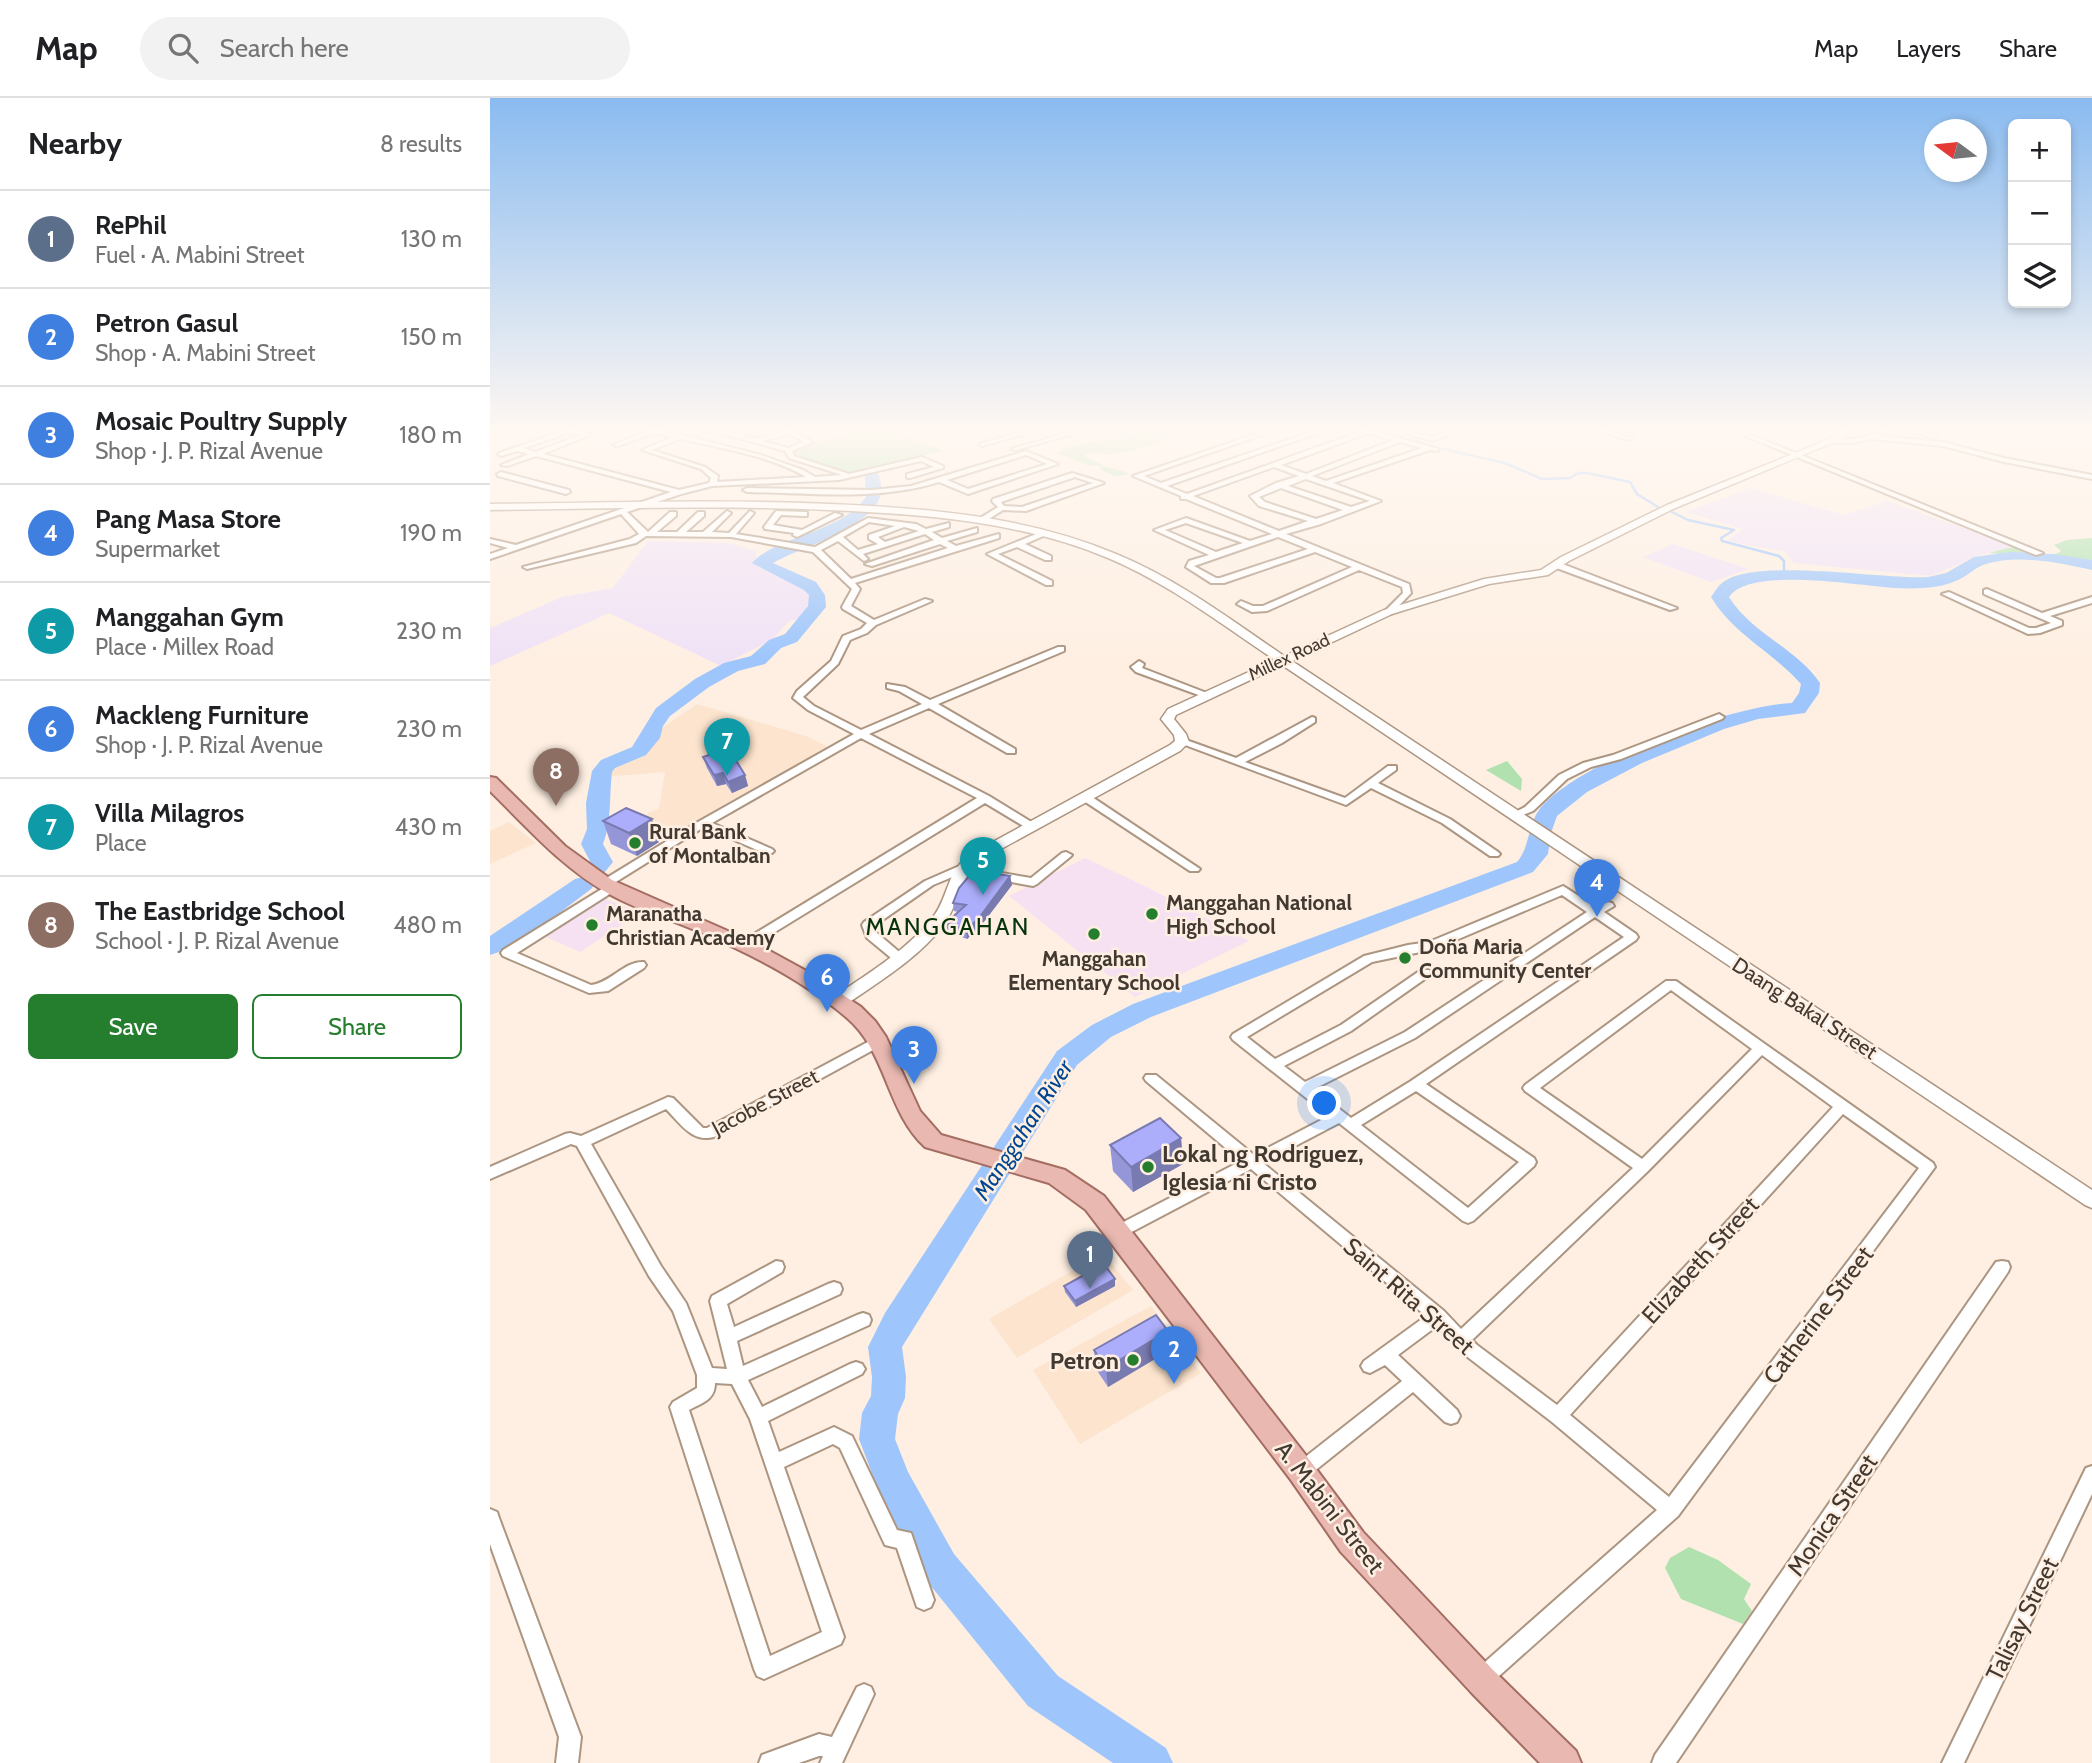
<!DOCTYPE html>
<html lang="en">
<head>
<meta charset="utf-8">
<style>
  body { margin:0; font-family:Cabin,sans-serif; background:#f2f2f2; color:#202124 }
  .controls { position:absolute; right:21px; top:21px; display:grid; overflow:hidden; border-radius:10px; box-shadow:0 4px 10px #0003 }
  .controls button { width:63px; height:63px; display:grid; place-items:center; padding:0; border:0; border-bottom:2px solid #e0e0e0; background:#fff; color:#202124; font:35px sans-serif }
  .compass { position:absolute; left:1434px; top:21px; width:63px; height:63px; border-radius:50%; background:#fff; box-shadow:0 4px 10px #0003; rotate:285deg }
  .you { position:absolute; left:835px; top:1006px; width:24px; height:24px; margin:-18px; border:5px solid #fff; border-radius:50%; background:#1a73e8; box-shadow:0 0 0 10px #1a73e833 }
  .badge { display:grid; place-items:center; width:46px; height:46px; border-radius:50%; background:#247e2d; color:#fff; font-size:23px; font-weight:700 }
  .pin { position:absolute; translate:-50% -58px; filter:drop-shadow(0 2px 4px #0008) }
  .pin::after { content:''; position:absolute; top:37px; width:24px; height:21px; background:inherit; clip-path:polygon(0 0,100% 0,50% 100%) }
  .list { margin:0; padding:0; list-style:none }
  h2 { display:flex; justify-content:space-between; align-items:center; height:91px; margin:0; padding:0 28px; font-size:30px }
  h2 small { font-size:23px; font-weight:400; color:#757577 }
  .list li { display:grid; grid-template-columns:46px 1fr auto; gap:21px; align-items:center; box-sizing:border-box; height:98px; padding:0 28px; border-top:2px solid #e0e0e0 }
  .list b { display:block; font-size:26px; white-space:nowrap }
  .list p { margin:0; font-size:23px; white-space:nowrap; color:#757577 }
  .list em { font-size:23px; font-style:normal; color:#757577 }
  .actions { display:flex; gap:14px; padding:21px 28px }
  .actions a { flex:1; padding:16px 0; border:2px solid #247e2d; border-radius:10px; text-align:center; font-size:24px; color:#247e2d }
  .actions .main { background:#247e2d; color:#fff }
  .icon { flex:none; width:38px; height:38px; fill:none; stroke:currentColor; stroke-width:2; stroke-linecap:round; stroke-linejoin:round }
  .map { position:relative; flex:none; width:1602px; height:1665px; overflow:hidden }
  header { display:flex; align-items:center; gap:42px; box-sizing:border-box; height:98px; padding:0 35px; background:#fff; border-bottom:2px solid #e0e0e0 }
  header strong { font-size:33px }
  nav { display:flex; gap:38px; margin-inline-start:auto; font-size:24px }
  .search { width:490px; height:63px; background:#f2f2f2; display:flex; align-items:center; gap:18px; box-sizing:border-box; padding:0 24px; border-radius:38px; color:#757577; font-size:26px }
  main { display:flex }
  aside { flex:1; background:#fff }
  .map>svg:first-child { display:block }
</style>
</head>
<body>
<header>
<strong>Map</strong>
<div class="search"><svg class="icon" aria-label="search" viewBox="0 0 24 24"><circle cx="10" cy="10" r="6"/><path d="M15 15l6 6"/></svg>Search here</div>
<nav><a>Map</a><a>Layers</a><a>Share</a></nav>
</header>
<main>
<aside>
<h2>Nearby<small>8 results</small></h2>
<ul class="list">
<li><span class="badge" style="background:#5c6f8a">1</span><div><b>RePhil</b><p>Fuel · A. Mabini Street</p></div><em>130 m</em></li>
<li><span class="badge" style="background:#3f7fe0">2</span><div><b>Petron Gasul</b><p>Shop · A. Mabini Street</p></div><em>150 m</em></li>
<li><span class="badge" style="background:#3f7fe0">3</span><div><b>Mosaic Poultry Supply</b><p>Shop · J. P. Rizal Avenue</p></div><em>180 m</em></li>
<li><span class="badge" style="background:#3f7fe0">4</span><div><b>Pang Masa Store</b><p>Supermarket</p></div><em>190 m</em></li>
<li><span class="badge" style="background:#0f9aa8">5</span><div><b>Manggahan Gym</b><p>Place · Millex Road</p></div><em>230 m</em></li>
<li><span class="badge" style="background:#3f7fe0">6</span><div><b>Mackleng Furniture</b><p>Shop · J. P. Rizal Avenue</p></div><em>230 m</em></li>
<li><span class="badge" style="background:#0f9aa8">7</span><div><b>Villa Milagros</b><p>Place</p></div><em>430 m</em></li>
<li><span class="badge" style="background:#8d6e63">8</span><div><b>The Eastbridge School</b><p>School · J. P. Rizal Avenue</p></div><em>480 m</em></li>
</ul>
<div class="actions"><a class="main">Save</a><a>Share</a></div>
</aside>
<div class="map">
<svg width="1602" height="1665" viewBox="0 0 1602 1665">
  <rect width="100%" height="100%" fill="#feefe2"/>
  <g fill="#fce4ce">
    <polygon points="207,606 316,638 338,649 172,743 152,733 158,715 169,711 175,674 114,679 120,667 153,653 172,630"/>
    <polygon points="19,724 46,745 0,766 0,733"/>
    <polygon points="613,1155 643,1192 527,1260 499,1221"/>
    <polygon points="661,1208 711,1275 590,1346 543,1272"/>
  </g>
  <g fill="#f0e2f6">
    <polygon points="1260,390 1354,417 1397,403 1525,448 1487,458 1441,478 1304,465 1295,454 1237,443 1253,431 1196,414"/>
    <polygon points="158,443 238,445 266,453 267,468 316,490 320,502 312,520 299,523 283,541 231,568 119,515 0,568 0,530 72,499 123,490"/>
    <polygon points="1183,446 1259,471 1221,484 1153,459"/>
  </g>
  <g fill="#f5e1f1">
    <polygon points="595,760 659,790 759,843 645,899 519,798"/>
    <polygon points="114,800 150,815 90,854 54,838"/>
  </g>
  <g fill="#b0e1af">
    <path d="M652 330H673L663 331 662 334 666 337 702 330H718L674 339 677 341C660 347 640 355 622 356 611 357 605 353 594 357L613 368 639 375C628 381 620 377 610 371L611 368 597 367 566 355 578 349 629 338 623 335 628 332 645 338Z"/>
    <polygon points="364,335 408,335 453,353 356,376 304,358 306,352 326,344"/>
    <path d="M1602 440V465L1499 455C1508 453 1518 449 1528 449 1543 449 1556 463 1571 453L1564 447 1577 442Z"/>
    <polygon points="1017,663 1032,681 1031,693 996,672"/>
    <polygon points="1199,1449 1228,1462 1261,1486 1254,1501 1262,1513 1253,1526 1191,1501 1175,1470 1180,1460"/>
  </g>
  <g fill="none" stroke-linecap="round" stroke-linejoin="round">
    <g stroke="#9ec6fc" stroke-width="2.5">
      <polyline points="884,330 944,349 1015,365 1052,381 1080,380 1088,375 1097,375 1140,384 1147,396 1168,409"/>
      <polyline points="1180,413 1198,422 1244,432 1231,440 1232,443 1289,458 1294,463 1294,477"/>
    </g>
    <g fill="#9ec6fc" fill-rule="evenodd">
      <path d="M382 373 389 377C390 384 393 392 390 399 378 431 311 449 283 465L326 484 335 497 336 509 307 544 291 550 275 566 248 573 219 589 180 618 173 628 170 640 156 657 125 670 122 674C119 698 122 724 113 746L123 764 114 775H98L94 770 100 763 91 746 97 731 96 705 102 673 111 662 142 649 166 610 205 581 234 565 261 558 279 542 295 536 318 508 319 497 314 492 262 465C286 438 351 435 376 399L375 377Z"/>
      <path d="M1520 454 1563 456 1602 462V472C1570 465 1528 456 1496 466 1485 469 1478 478 1468 482 1449 491 1425 491 1405 490 1369 488 1260 468 1239 499 1262 536 1306 550 1330 585L1329 595 1315 615 1268 621 1234 631 1152 665 1097 694 1067 718 1061 735 1058 756 1043 774 661 919 621 939 587 967 412 1249 416 1279 415 1300 408 1316 405 1341 418 1374 464 1456 568 1578 676 1650 683 1665H623L538 1608 436 1482 389 1394 369 1341 372 1315 381 1298 382 1279 378 1249 395 1215 567 953 602 927 643 906 1027 764C1041 748 1037 724 1053 707 1095 662 1240 608 1302 605L1309 595 1311 586C1283 554 1244 537 1221 499 1224 495 1227 489 1231 486 1261 458 1393 482 1438 479L1456 475 1484 459Z"/>
      <polygon points="93,779 101,781 105,786 101,791 68,816 9,854 0,857 0,838 85,781"/>
    </g>
    <g stroke="#ac9581" stroke-width="4">
      <g id="minor">
        <path d="M81 330 100 337 53 356 189 392 219 385 221 380 211 371 152 352 183 339 164 335 128 348 123 347 156 333 148 330H165L271 357 313 372 325 379 352 377 299 360 295 353 211 330C222 329 235 337 246 335 255 334 261 330 270 330L252 338 264 341 293 333 289 330 300 331 316 330 305 334 323 344 302 353 304 358 359 376 432 359 453 368V370L420 380H417V376L444 369 431 363 349 382 222 388 191 396 137 414 158 434 180 414H186V418L167 434H187L208 414H214V418L196 434H213L237 413 241 415 222 434 239 435 260 413 264 415 246 436 325 449 378 420 426 426 436 431 459 425V429L442 434 452 440 487 430V434L457 443 466 448 509 436V440L365 485 370 491 361 508 384 522 435 501 442 503 386 527 377 535 360 542 348 566 313 599 324 608 371 632 432 606 409 593 397 590V586L415 589 440 602 568 549H574V553L448 606 525 651V655H517L439 610 379 636 499 698 543 725 545 727 543 729H535L495 705 259 850H251L249 847 251 844 487 700 371 640 222 725 282 751 284 753 282 755H274L214 729 121 787 126 788 128 790 126 792 27 855 101 887C120 885 136 862 154 864L156 867 154 870 118 893 99 895 13 858 11 855 13 852 115 789 110 788 108 786 110 784 208 724 364 636 318 612 303 600 307 593 341 563 353 538 371 531 377 525 353 511 352 509 362 491 323 454 241 439 156 438 146 445 37 471 33 469 140 441 149 436 131 416 0 461V456L18 450 0 445V441L26 447 181 394 46 358 17 368 11 367 39 356 27 353 11 358 8 356 9 355ZM81 334 90 337 45 354 34 350ZM299 336 314 344 298 350 272 343ZM190 341C230 350 281 358 316 379L227 384 228 378 215 369 162 352ZM379 424 405 428 379 437V441L388 446 368 452 353 439ZM414 429 429 433 395 444 388 439ZM435 436 444 442 375 466 382 468 450 446 458 450 361 481 331 452 348 443 374 463 378 461 373 456Z"/>
        <polygon points="547,330 557,330 492,348 489,346"/>
        <polygon points="595,330 604,330 526,352 521,351"/>
        <path d="M783 330H792L654 378 671 385 833 330H842L677 388 697 396 872 333 869 332V330H883V332L948 351V353L940 352 843 385 891 403 831 426 796 436 919 486 921 495 901 516 894 514 913 495 912 489 869 472 777 513 762 514 747 506 751 503 763 508H773L862 469 825 454 734 485H721L696 469 699 463 719 457 664 432 696 420 760 443 782 436 696 401H691V398L643 378ZM879 335 903 342 816 376 791 367ZM910 344 932 350 836 383 822 378ZM784 369 809 378 786 385 760 398 769 408 818 423 789 433 703 398ZM816 381 880 403 861 409 798 388ZM791 390 853 412 826 421 775 404 769 399ZM696 425 753 445 726 454 675 432ZM788 439 818 451 730 480H726L704 468Z"/>
        <path d="M899 330C914 329 931 340 944 338 956 337 965 329 977 330L943 343Z"/>
        <polygon points="1097,330 1107,330 1142,340 1139,342"/>
        <polygon points="1236,330 1244,330 1553,455 1546,457"/>
        <path d="M1396 330H1404L1389 338 1453 344 1514 360 1602 377V381L1514 364 1453 348 1381 341 1363 345H1341L1338 343C1345 340 1353 342 1361 341 1374 340 1385 335 1396 330Z"/>
        <polygon points="1410,330 1420,330 1447,338 1444,340"/>
        <path d="M536 353 568 366 478 396 449 384C388 403 321 395 257 394L253 392 257 390 382 392 421 388ZM536 357 557 366 478 391 457 382Z"/>
        <polygon points="11,374 79,392 80,394 76,396 8,378 7,376"/>
        <path d="M582 375 614 385 536 413 513 412 494 424 487 422 508 409 502 403 503 401ZM585 379 603 385 532 409 514 408 511 404Z"/>
        <polygon points="286,413 317,414 317,418 314,418 291,417 283,427 312,432 345,415 352,417 307,439 303,437 304,435 275,431 274,429"/>
        <polygon points="551,434 558,436 535,446 561,458 561,462 555,462 527,449 508,456 562,483 562,487 556,487 497,456"/>
        <polygon points="1064,465 1070,465 1187,510 1180,512 1064,469"/>
        <polygon points="1497,491 1552,515 1602,499 1602,505 1560,518 1572,523 1572,527 1550,535 1538,536 1452,496 1459,494 1539,530 1546,530 1561,525 1494,496 1494,492"/>
        <polygon points="649,563 654,566 652,570 722,597 717,600 714,599 646,574 641,569"/>
        <polygon points="1229,616 1234,619 1232,621 1131,661 1101,669 1077,681 1043,713 1025,720 1020,717 1035,709 1069,677 1093,665 1123,657"/>
        <polygon points="822,619 825,620 825,624 792,645 755,664 855,700 898,668 906,668 906,672 888,685 960,721 1008,754 1010,756 1008,758 1000,758 952,725 881,690 856,707 687,644 692,641 696,642 746,660"/>
        <polygon points="595,696 599,697 710,771 708,773 700,773 591,701 590,699"/>
        <polygon points="576,754 582,757 580,759 547,786 543,788 472,775 443,787 384,828 387,835 414,858 416,861 414,864 406,864 377,840 372,827 374,824 435,783 467,769 471,768 541,780 572,755"/>
        <path d="M1073 788 1106 809 1118 804 1122 805 1124 808 1114 814 1146 836 1148 839 1146 842 936 986 1044 1060 1046 1064 1044 1068 983 1123 978 1125 973 1123 849 1025 773 1065 954 1213 971 1231 1143 1070 1035 993 1033 990 1035 987 1176 883H1186L1443 1065 1445 1069 1188 1418 1009 1578 999 1590 992 1593 985 1590 982 1583 985 1576 995 1564 1167 1412 1062 1324 975 1257 947 1228 908 1257 967 1312 970 1318 967 1324 961 1326 955 1324 923 1294 817 1379 811 1381 805 1379 802 1373 805 1367 912 1283 895 1267 880 1275 874 1273 871 1268 874 1263 936 1218 761 1071 634 1138 628 1140 622 1138 620 1134 622 1130 751 1063 656 983 654 980 656 977H666L764 1057 839 1018 743 942 741 939 743 936 874 858 918 847 939 844ZM1072 797 1097 814 915 934 815 984 794 968 861 933 939 878 941 875 939 872H931L851 927 785 961 757 939 882 864 945 851ZM1105 819 1134 839 921 983 861 1020 824 991 925 940ZM1181 892 1262 951 1152 1061 1050 990ZM1272 957 1343 1009 1067 1307 987 1247 982 1242 1158 1073ZM926 993 1029 1064 978 1110 871 1027ZM1353 1016 1429 1070 1179 1399 1080 1317Z"/>
        <path d="M389 938 394 940 396 943 394 946 224 1039C202 1045 190 1025 176 1011L101 1046 171 1168 196 1205 222 1270 237 1271 220 1203 222 1198 286 1163 292 1164 294 1169 292 1174 237 1206 244 1229 338 1186 344 1184 350 1186 352 1191 350 1196 247 1243 253 1268 367 1217 373 1215 379 1217 381 1222 379 1227 258 1282 272 1309 360 1266 366 1264 372 1266 375 1271 372 1276 278 1323 289 1354 344 1329 362 1338 407 1432 421 1435 444 1502 441 1509 434 1512 427 1509 407 1450 395 1447 350 1350 343 1346 294 1369 354 1539 351 1546 274 1581 267 1578 264 1571 180 1309 183 1304 207 1290V1277L183 1213 159 1178 87 1048 81 1046 0 1081V1069L75 1036 80 1035 91 1038 178 999 183 1000 213 1030H217ZM225 1285 242 1286 260 1321 332 1534 280 1558 199 1312C212 1305 225 1302 225 1285Z"/>
        <polygon points="1512,1163 1518,1164 1520,1169 1518,1174 1186,1665 1162,1665 1165,1657 1506,1164"/>
        <polygon points="1602,1368 1602,1396 1474,1665 1452,1665 1596,1370"/>
        <polygon points="0,1411 7,1414 9,1420 91,1639 88,1665 66,1665 69,1639 0,1446"/>
        <polygon points="374,1586 381,1589 384,1596 352,1665 330,1665 333,1658 329,1658 309,1665 269,1665 272,1657 329,1636 342,1639 367,1589"/>
      </g>
    </g>
    <g stroke="#ac9581" stroke-width="3">
      <path id="tertiary" d="M1353 330H1361L1354 340 1183 411 1079 463 1058 477 999 486 902 516 802 563 1602 1092V1110L1595 1107 792 567 686 617 684 621 696 636 699 644 690 653 489 763C470 780 469 807 452 829 426 862 388 884 354 908H342L340 904 342 900C376 877 414 854 441 822 460 798 454 778 479 757L680 647 685 643 684 637 671 621 678 611 785 562C731 526 678 485 618 460 530 423 432 416 338 412 226 407 113 411 0 412V406C113 405 227 401 340 406 436 410 537 418 626 456 687 481 740 521 794 558L894 512 994 481 1051 472 1071 459 1177 407 1320 349 1348 336Z"/>
    </g>
    <g stroke="#a46d62" stroke-width="4">
      <path id="primary" d="M0 679 6 680 75 748 122 782 265 845 320 875 371 909 385 923 396 939 430 1013 451 1037 575 1072 614 1098 821 1364 873 1434 1003 1572 1086 1653 1091 1665H1050L981 1594 851 1454 801 1382 596 1112 559 1085 435 1049C396 1013 397 953 356 919 315 884 263 857 214 836 183 822 150 813 121 797 73 771 38 730 0 693Z"/>
    </g>
    <use href="#minor" fill="#fff" fill-rule="evenodd"/>
    <use href="#tertiary" fill="#fff" fill-rule="evenodd"/>
    <use href="#primary" fill="#e8b8b1" fill-rule="evenodd"/>
  </g>
  <g fill="#9596d8">
    <polygon points="218,654 255,677 258,688 242,695 236,686 227,688 217,670 213,659 218,657"/>
    <polygon points="113,723 169,744 147,758 121,746"/>
    <polygon points="520,778 522,787 490,829 477,841 457,834 456,825 468,814 464,813 463,805"/>
    <polygon points="691,1040 693,1066 643,1094 623,1073 620,1047"/>
    <polygon points="625,1181 625,1188 586,1209 575,1194 574,1188"/>
    <polygon points="678,1233 680,1252 618,1289 606,1271 604,1252"/>
  </g>
  <g fill="#797ab0">
    <polygon points="233,675 236,686 227,688 224,677"/>
    <polygon points="255,677 258,688 242,695 238,684"/>
    <polygon points="162,721 169,744 147,758 139,735"/>
    <polygon points="520,778 522,787 490,829 477,841 476,832"/>
    <polygon points="691,1040 693,1066 643,1094 641,1069"/>
    <polygon points="625,1181 625,1188 586,1209 585,1203"/>
    <polygon points="678,1233 680,1252 618,1289 616,1270"/>
  </g>
  <g fill="#adaefb" stroke="#797ab0" stroke-width="2">
    <polygon points="239,651 255,677 238,684 233,675 224,677 213,659 219,657 218,654"/>
    <polygon points="136,710 162,721 139,735 113,723"/>
    <polygon points="484,772 520,778 489,820 476,832 456,825 476,807 463,805 469,790"/>
    <polygon points="670,1020 691,1040 641,1069 620,1047"/>
    <polygon points="614,1166 625,1181 585,1203 574,1188"/>
    <polygon points="666,1217 678,1233 616,1270 604,1252"/>
  </g>
  <linearGradient id="sky" x2="0" y2="1"><stop stop-color="#8abbf0"/><stop offset="0.59" stop-color="#fff8f2"/><stop offset="1" stop-color="#fff8f2" stop-opacity="0"/></linearGradient>
  <rect width="1602" height="563" fill="url(#sky)"/>
  <g fill="#247e2d" stroke="#feefe2" stroke-width="2.5">
    <circle cx="145" cy="745" r="7"/>
    <circle cx="662" cy="816" r="7"/>
    <circle cx="102" cy="827" r="7"/>
    <circle cx="604" cy="836" r="7"/>
    <circle cx="915" cy="860" r="7"/>
    <circle cx="658" cy="1069" r="7"/>
    <circle cx="643" cy="1262" r="7"/>
  </g>
  <g text-anchor="middle" dominant-baseline="central" stroke-width="5" stroke-linejoin="round" paint-order="stroke">
    <g font-size="18" fill="#423930" stroke="#feefe2">
      <text transform="translate(799 559) rotate(-25)">Millex Road</text>
    </g>
    <g font-size="21" font-weight="bold" fill="#423930" stroke="#feefe2" text-anchor="start">
      <text x="159" y="733">Rural Bank<tspan x="159" dy="24">of Montalban</tspan></text>
      <text x="676" y="804">Manggahan National<tspan x="676" dy="24">High School</tspan></text>
      <text x="116" y="815">Maranatha<tspan x="116" dy="24">Christian Academy</tspan></text>
      <text x="929" y="848">Doña Maria<tspan x="929" dy="24">Community Center</tspan></text>
      <text x="604" y="860" text-anchor="middle">Manggahan<tspan x="604" dy="24">Elementary School</tspan></text>
    </g>
    <g font-size="21" fill="#423930" stroke="#feefe2">
      <text transform="translate(1315 910) rotate(33)">Daang Bakal Street</text>
      <text transform="translate(275 1004) rotate(-28)">Jacobe Street</text>
    </g>
    <g font-size="23" font-style="italic" fill="#004691" stroke="#feefe2">
      <text transform="translate(533 1032) rotate(-57)">Manggahan River</text>
    </g>
    <g font-size="24" letter-spacing="2" fill="#07330c" stroke="#feefe2">
      <text x="458" y="828">MANGGAHAN</text>
    </g>
    <g font-size="24" font-weight="bold" fill="#423930" stroke="#feefe2" text-anchor="start">
      <text x="672" y="1055">Lokal ng Rodriguez,<tspan x="672" dy="28">Iglesia ni Cristo</tspan></text>
      <text x="629" y="1262" text-anchor="end">Petron</text>
    </g>
    <g font-size="24" fill="#423930" stroke="#feefe2">
      <text transform="translate(1210 1162) rotate(-48)">Elizabeth Street</text>
      <text transform="translate(919 1198) rotate(41)">Saint Rita Street</text>
      <text transform="translate(1328 1217) rotate(-53)">Catherine Street</text>
      <text transform="translate(840 1409) rotate(52)">A. Mabini Street</text>
      <text transform="translate(1342 1417) rotate(-56)">Monica Street</text>
      <text transform="translate(1532 1521) rotate(-64)">Talisay Street</text>
    </g>
  </g>
</svg>
<div class="controls">
<button>+</button>
<button>−</button>
<button><svg class="icon" aria-label="layers" viewBox="0 0 24 24"><path d="M12 4l9 5-9 5-9-5zM3 14l9 5 9-5"/></svg></button>
</div>
<svg class="compass" viewBox="-18 -18 36 36"><path d="M0-13l5 13h-10z" fill="#e53935"/><path d="M0 13l5-13h-10z" fill="#757577"/></svg>
<div class="you"></div>
<div class="pin badge" style="left:600px;top:1191px;background:#5c6f8a">1</div>
<div class="pin badge" style="left:684px;top:1286px;background:#3f7fe0">2</div>
<div class="pin badge" style="left:424px;top:986px;background:#3f7fe0">3</div>
<div class="pin badge" style="left:1107px;top:819px;background:#3f7fe0">4</div>
<div class="pin badge" style="left:493px;top:797px;background:#0f9aa8">5</div>
<div class="pin badge" style="left:337px;top:914px;background:#3f7fe0">6</div>
<div class="pin badge" style="left:237px;top:678px;background:#0f9aa8">7</div>
<div class="pin badge" style="left:66px;top:708px;background:#8d6e63">8</div>
</div>
</main>
</body>
</html>
